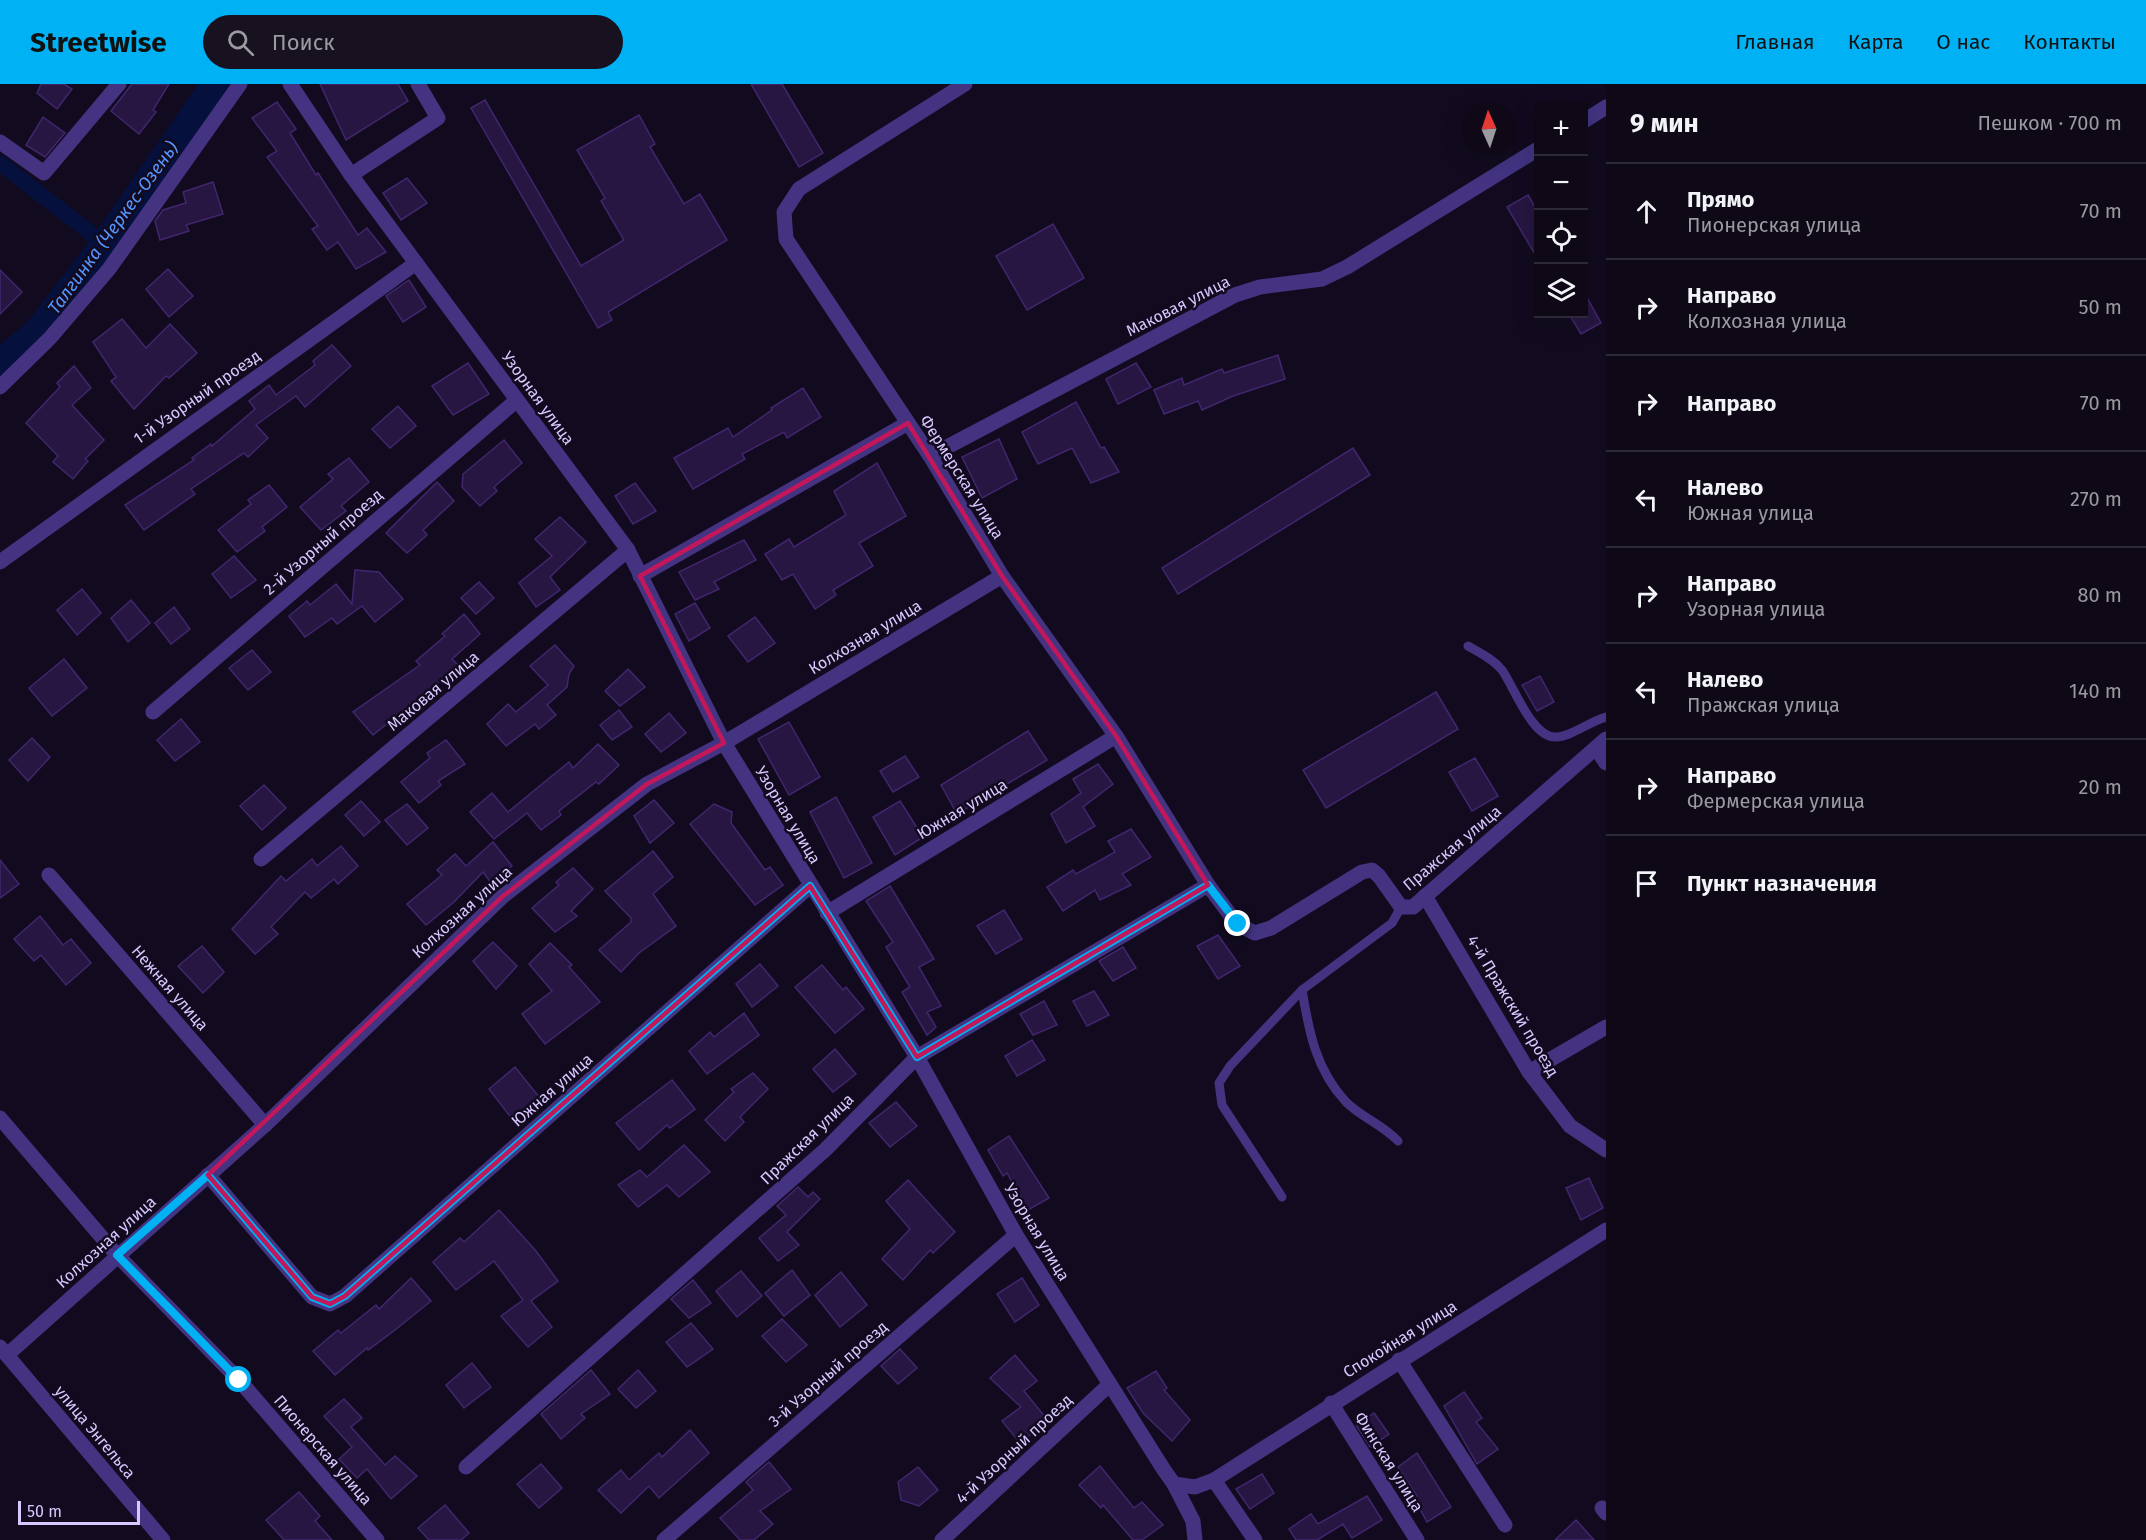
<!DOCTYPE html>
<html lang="ru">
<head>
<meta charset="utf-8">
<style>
  body { margin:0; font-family:"Fira Sans",sans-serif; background:#171120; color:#f1f3f6 }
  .controls { position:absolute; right:18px; top:18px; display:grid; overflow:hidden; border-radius:0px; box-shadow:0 6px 24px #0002 }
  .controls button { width:54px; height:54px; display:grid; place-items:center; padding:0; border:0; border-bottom:2px solid #2e2936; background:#0e0817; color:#f1f3f6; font:30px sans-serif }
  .compass { position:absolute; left:1462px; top:18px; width:54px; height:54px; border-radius:50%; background:#0e0817; box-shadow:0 6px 24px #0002; rotate:357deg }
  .scale { position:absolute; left:18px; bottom:15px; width:122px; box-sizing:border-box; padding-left:6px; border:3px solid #d8c8ff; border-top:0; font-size:16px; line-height:21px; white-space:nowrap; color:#d8c8ff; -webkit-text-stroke:4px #120b1f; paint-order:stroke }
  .stop { position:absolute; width:18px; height:18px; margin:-14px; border:4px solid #00b1f3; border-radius:50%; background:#fff }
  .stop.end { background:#00b1f3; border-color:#fff; box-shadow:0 2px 6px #0008 }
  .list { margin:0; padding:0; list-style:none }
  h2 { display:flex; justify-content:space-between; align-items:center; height:78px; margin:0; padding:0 24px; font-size:26px }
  h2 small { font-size:20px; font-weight:400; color:#9b9aa1 }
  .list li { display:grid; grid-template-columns:39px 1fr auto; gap:18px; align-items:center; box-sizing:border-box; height:96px; padding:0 24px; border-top:2px solid #2e2936 }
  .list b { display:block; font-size:22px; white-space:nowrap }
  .list p { margin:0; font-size:20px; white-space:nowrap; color:#9b9aa1 }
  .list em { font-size:20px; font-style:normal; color:#9b9aa1 }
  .icon { flex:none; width:33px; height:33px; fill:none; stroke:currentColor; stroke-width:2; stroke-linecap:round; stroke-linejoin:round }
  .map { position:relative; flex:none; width:1606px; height:1456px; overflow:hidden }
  header { display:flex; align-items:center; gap:36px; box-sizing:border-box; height:84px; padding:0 30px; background:#00b1f3; color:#111 }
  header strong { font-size:28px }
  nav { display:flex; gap:33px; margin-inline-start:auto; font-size:21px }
  .search { width:420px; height:54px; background:#171120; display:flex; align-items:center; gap:15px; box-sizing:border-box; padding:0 21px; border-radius:33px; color:#9b9aa1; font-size:22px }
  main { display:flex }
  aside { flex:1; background:#0e0817 }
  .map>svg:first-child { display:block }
</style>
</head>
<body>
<header>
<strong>Streetwise</strong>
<div class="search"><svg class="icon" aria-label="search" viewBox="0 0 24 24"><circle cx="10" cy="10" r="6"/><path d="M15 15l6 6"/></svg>Поиск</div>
<nav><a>Главная</a><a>Карта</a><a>О нас</a><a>Контакты</a></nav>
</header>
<main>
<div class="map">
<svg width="1606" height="1456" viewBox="0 0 1606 1456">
  <rect width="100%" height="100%" fill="#120b1f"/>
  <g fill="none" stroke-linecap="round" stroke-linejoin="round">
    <polyline stroke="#06103c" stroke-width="16" points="0,79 105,160"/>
    <polyline stroke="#06103c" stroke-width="28" points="0,279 38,247 105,160 215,0"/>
  </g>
  <g fill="#261641" stroke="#41266e" stroke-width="1.5">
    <polygon points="41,0 64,0 72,5 57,25 37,9"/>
    <polygon points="132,0 169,0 153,26 156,28 139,50 111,27"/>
    <polygon points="320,0 398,0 408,17 346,56"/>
    <polygon points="751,0 782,0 823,69 799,83"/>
    <polygon points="485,16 581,182 624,156 601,117 605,114 577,66 639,31 655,60 650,63 684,120 700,110 727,156 608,228 612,236 598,244 471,24"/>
    <polygon points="277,18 296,45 290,49 316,91 318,89 358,151 367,144 386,168 356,185 338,158 327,166 312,145 318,142 267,73 277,67 252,34"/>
    <polygon points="43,33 65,49 45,73 26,61"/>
    <polygon points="407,94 427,119 401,136 383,109"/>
    <polygon points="213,98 223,130 186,141 189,147 160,156 155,137 163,126 186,119 183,108"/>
    <polygon points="1528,111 1539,130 1539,177 1507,123"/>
    <polygon points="1053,140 1084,194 1027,226 996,172"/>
    <polygon points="168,185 193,212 169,233 146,205"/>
    <polygon points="0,186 22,208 0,230"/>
    <polygon points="409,196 426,223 403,238 386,212"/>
    <polygon points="1584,208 1601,239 1581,250 1569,230 1584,230"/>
    <polygon points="122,235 146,264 170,240 197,269 169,294 166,292 134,325 111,297 116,293 93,258"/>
    <polygon points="332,261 351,282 305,323 296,312 256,341 268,354 248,373 244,369 191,405 195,410 144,446 125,421 194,376 192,374 211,360 212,362 255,325 249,317 269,301 276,311 315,281 313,277"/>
    <polygon points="1278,271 1285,295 1233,312 1202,326 1198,317 1164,330 1154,306 1182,294 1184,301 1222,285 1224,289"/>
    <polygon points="468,279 489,310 453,331 432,302"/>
    <polygon points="1136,279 1151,303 1118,320 1106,295"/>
    <polygon points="74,282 91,304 72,321 104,356 85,375 88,377 73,395 53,378 58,372 26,339 60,303 57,299"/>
    <polygon points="803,304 821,333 787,354 784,348 742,370 745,375 693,405 674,374 728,344 733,353 772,326 771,324"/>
    <polygon points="1076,318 1101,364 1104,363 1119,388 1091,399 1072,364 1038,380 1022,348"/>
    <polygon points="398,322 416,342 390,364 372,345"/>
    <polygon points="999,355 1017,395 982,414 962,373"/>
    <polygon points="504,356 522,379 494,403 497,407 480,422 462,403 463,390"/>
    <polygon points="1353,364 1370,391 1178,510 1162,484"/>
    <polygon points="349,374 369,398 341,422 346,427 321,446 300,423 333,395 328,390"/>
    <polygon points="877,379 906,432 859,459 873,482 833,506 836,511 815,525 793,490 782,496 765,470 789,455 794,463 846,431 834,407"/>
    <polygon points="437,398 454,417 423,446 427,451 407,469 386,449"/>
    <polygon points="635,399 656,427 633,440 615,412"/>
    <polygon points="269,401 287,423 262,443 265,447 237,468 218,446 251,420 248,416"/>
    <polygon points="560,433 586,458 550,493 560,506 536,523 519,499 552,472 535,455"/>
    <polygon points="744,456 756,476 714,498 719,505 695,516 679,488"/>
    <polygon points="234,472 256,496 231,514 212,490"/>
    <polygon points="355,486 379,488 403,515 375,538 362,522 337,540 332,534 305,553 289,532 307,517 310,521 336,500 352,520"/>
    <polygon points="479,498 494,514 476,530 461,514"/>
    <polygon points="82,505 101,529 77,551 57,526"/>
    <polygon points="131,516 150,539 128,558 111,534"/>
    <polygon points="695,519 710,544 689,557 675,530"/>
    <polygon points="174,523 190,545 171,560 155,539"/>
    <polygon points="464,530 480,550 452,575 459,582 373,651 353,628 420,581 416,577 445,552 442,550"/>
    <polygon points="755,533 775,559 748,578 728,552"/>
    <polygon points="555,561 574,582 569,590 567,603 547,621 556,631 539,645 535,640 506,662 487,640 508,620 516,628 548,601 530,582"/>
    <polygon points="252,566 271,588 248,606 229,584"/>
    <polygon points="64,575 87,604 52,632 29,604"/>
    <polygon points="628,585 645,603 620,622 605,607"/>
    <polygon points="1540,592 1554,618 1537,627 1522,601"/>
    <polygon points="1436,608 1458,645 1326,724 1303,686"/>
    <polygon points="619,626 632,643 612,656 600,641"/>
    <polygon points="669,629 686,649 661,668 645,650"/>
    <polygon points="181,635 200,658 175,677 157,656"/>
    <polygon points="789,638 820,693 789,711 758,655"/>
    <polygon points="1028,647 1047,676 957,730 941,701"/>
    <polygon points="32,654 50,673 28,697 9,676"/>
    <polygon points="446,656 465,680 438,697 441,701 419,719 401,698 430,674 427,669"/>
    <polygon points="598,660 619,681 599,700 596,698 559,727 561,731 541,746 527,729 494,755 470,728 492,709 508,728 569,678 573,684"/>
    <polygon points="905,672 919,693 893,708 880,687"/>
    <polygon points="1475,674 1498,712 1472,727 1449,688"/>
    <polygon points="1098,680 1113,700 1083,723 1095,742 1066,759 1051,730 1081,709 1073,695"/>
    <polygon points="264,701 286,724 262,746 240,722"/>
    <polygon points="836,713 872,779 844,794 810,728"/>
    <polygon points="654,716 674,739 650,759 634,732"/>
    <polygon points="361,717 380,738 364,752 345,731"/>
    <polygon points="900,717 923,753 895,771 873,733"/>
    <polygon points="407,720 428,744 407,761 385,736"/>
    <polygon points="714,720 732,728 731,739 765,786 770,783 783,801 755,821 690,740"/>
    <polygon points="1131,745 1151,773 1122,790 1131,801 1100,816 1095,806 1063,827 1047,803 1073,786 1076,790 1115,768 1108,757"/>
    <polygon points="493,758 512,782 491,799 483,788 454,818 426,841 407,820 442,791 437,786 455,770 466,782"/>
    <polygon points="341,762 358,782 338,800 334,795 311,814 305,808 271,843 278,850 255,870 232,845 281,792 286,797 312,775 317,782"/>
    <polygon points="653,767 673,793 653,810 676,842 639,869 621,888 599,866 631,838 631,834 605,807"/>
    <polygon points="0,776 19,800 0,814"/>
    <polygon points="573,784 593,805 571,827 577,832 555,848 532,824 559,801 556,798"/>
    <polygon points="890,802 934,875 919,883 941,922 927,928 936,943 927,951 902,908 910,903 886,863 893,858 866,817"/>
    <polygon points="1004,826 1022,855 996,870 977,842"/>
    <polygon points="40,832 63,861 71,855 91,879 66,901 41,871 34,877 14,855"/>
    <polygon points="1218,851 1240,882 1218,895 1197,862"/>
    <polygon points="493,858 517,882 496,905 473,877"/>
    <polygon points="550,859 572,881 569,883 600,918 545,960 522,930 552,907 529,880"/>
    <polygon points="202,862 224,888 203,909 178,882"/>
    <polygon points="1123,863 1136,884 1113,897 1099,877"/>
    <polygon points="760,880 778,902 752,923 736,900"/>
    <polygon points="822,881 843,906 846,903 864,925 835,949 795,903"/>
    <polygon points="1094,907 1109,931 1087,942 1073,917"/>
    <polygon points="1044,917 1057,941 1033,951 1020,930"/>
    <polygon points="744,929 759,951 707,990 689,967 710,948 714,953"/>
    <polygon points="1032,956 1045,976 1017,992 1005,972"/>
    <polygon points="835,965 856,990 833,1008 813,985"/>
    <polygon points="515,983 540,1014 512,1035 489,1005"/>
    <polygon points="753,989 768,1005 740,1033 744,1038 725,1057 705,1036 734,1008 731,1005"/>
    <polygon points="672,996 695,1025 670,1044 667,1041 639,1066 616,1039"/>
    <polygon points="896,1018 917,1042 890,1063 869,1039"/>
    <polygon points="1009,1052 1049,1114 1028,1126 1007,1089 1003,1092 988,1066"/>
    <polygon points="684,1061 710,1088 679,1113 667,1101 638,1123 618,1101 640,1086 647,1093"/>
    <polygon points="1589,1094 1603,1124 1581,1136 1566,1104"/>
    <polygon points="908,1096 955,1148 933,1169 930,1166 903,1196 882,1175 910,1145 886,1117"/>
    <polygon points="798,1103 808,1113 813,1108 820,1115 787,1148 799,1161 778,1177 759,1154 786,1131 777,1122"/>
    <polygon points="499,1126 536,1167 558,1197 531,1217 552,1243 528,1263 501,1232 523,1216 494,1177 456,1206 433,1178 460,1154 464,1158"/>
    <polygon points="792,1186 810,1211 784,1232 765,1209"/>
    <polygon points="741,1187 762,1212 737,1233 716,1207"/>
    <polygon points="841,1188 867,1221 840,1243 815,1211"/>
    <polygon points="411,1194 431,1217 395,1246 368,1266 367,1264 335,1291 313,1267 338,1246 341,1249 376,1221 379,1225"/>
    <polygon points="1022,1194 1039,1221 1015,1238 997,1210"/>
    <polygon points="693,1196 711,1219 689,1234 671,1215"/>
    <polygon points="782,1235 807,1261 786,1278 762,1252"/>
    <polygon points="691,1239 713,1265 687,1283 666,1258"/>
    <polygon points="900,1265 917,1284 898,1300 881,1282"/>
    <polygon points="1015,1271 1037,1297 1024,1307 1050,1339 1044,1345 1041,1342 1020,1359 1002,1337 1021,1323 990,1294"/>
    <polygon points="472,1279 491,1303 464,1324 446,1301"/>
    <polygon points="591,1286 610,1310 581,1330 585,1334 561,1355 541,1330"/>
    <polygon points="638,1286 656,1307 636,1324 618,1305"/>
    <polygon points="1156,1287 1167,1304 1164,1306 1190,1336 1172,1357 1143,1329 1127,1304"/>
    <polygon points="1464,1308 1482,1334 1476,1338 1498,1365 1477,1380 1444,1322"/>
    <polygon points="344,1315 362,1334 351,1343 385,1381 395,1372 417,1392 391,1415 367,1385 357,1394 339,1375 352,1363 324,1332"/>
    <polygon points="1374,1329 1389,1350 1370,1363 1356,1341"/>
    <polygon points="690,1346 709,1369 659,1414 649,1402 621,1429 598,1406 621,1386 629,1396 659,1369 662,1373"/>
    <polygon points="1417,1369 1451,1423 1427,1438 1414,1414 1417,1412 1398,1383"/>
    <polygon points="769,1378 791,1405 760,1427 773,1440 754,1456 740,1456 720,1434 753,1406 746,1398"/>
    <polygon points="541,1380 562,1404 539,1424 517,1400"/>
    <polygon points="1100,1382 1134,1424 1142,1418 1163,1441 1142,1456 1133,1456 1103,1421 1101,1424 1079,1401"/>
    <polygon points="918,1383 938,1406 919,1422 901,1416 898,1398"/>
    <polygon points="1262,1390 1274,1409 1250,1425 1236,1405"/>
    <polygon points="299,1408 320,1432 315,1437 332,1456 284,1456 266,1436"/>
    <polygon points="1367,1412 1382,1436 1352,1454 1343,1440 1317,1456 1296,1456 1289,1445 1311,1430 1318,1440"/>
    <polygon points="445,1421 469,1449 461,1456 429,1456 418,1444"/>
    <polygon points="1576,1436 1594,1456 1555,1456"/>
  </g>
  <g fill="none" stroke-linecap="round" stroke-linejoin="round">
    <g stroke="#433381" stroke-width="9">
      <path d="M1468 562C1480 569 1493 575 1502 586 1514 603 1532 653 1555 653 1569 654 1590 637 1606 633"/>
      <path d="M1302 906C1309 948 1316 986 1346 1018 1361 1033 1383 1041 1398 1057"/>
      <polyline points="1282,1113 1222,1021 1219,999 1230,982 1302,906 1392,839 1401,823"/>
    </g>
    <g stroke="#433381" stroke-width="15">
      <polyline points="290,0 351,91 628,466 724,659 917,973 1016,1151 1164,1386 1174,1400 1195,1403 1214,1396 1255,1456"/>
      <polyline points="965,0 799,105 784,128 786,155 930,372 1002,492 1116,652 1208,801 1237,840 1255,849 1271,844 1362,788 1372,786 1379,792 1401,823 1413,823 1606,655"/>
      <polyline points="1584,37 1606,23"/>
      <polyline points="0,58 44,89 119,0"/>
      <polyline points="351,91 438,34 418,0"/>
      <polyline points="0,303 50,254 109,185 240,0"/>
      <polyline points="930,372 1235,211 1260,203 1322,195 1347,183 1538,65"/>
      <polyline points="0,478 416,179"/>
      <polyline points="640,492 908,339"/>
      <polyline points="153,628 517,316"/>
      <polyline points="1596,664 1606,679"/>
      <polyline points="261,775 628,466"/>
      <polyline points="49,791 265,1041"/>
      <polyline points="1425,812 1529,988 1570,1042 1606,1066"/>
      <polyline points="827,829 1116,652"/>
      <polyline points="1529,988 1606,943"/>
      <polyline points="0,1034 117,1171 239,1296 377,1456"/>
      <polyline points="208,1091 312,1213 330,1220 345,1212 810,802"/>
      <polyline points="0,1263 163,1456"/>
      <polyline points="7,1271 265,1041 502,813 647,700 724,659 1002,492"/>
      <polyline points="1399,1276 1505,1441"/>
      <polyline points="1331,1319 1417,1456"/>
      <polyline points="466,1383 825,1066 917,973 1208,801"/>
      <polyline points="1214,1396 1606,1146"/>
      <polyline points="1174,1400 1193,1437 1195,1456"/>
      <polyline points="1602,1424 1606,1429"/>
      <polyline points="664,1456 1016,1151"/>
      <polyline points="942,1456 1110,1300"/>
    </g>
  </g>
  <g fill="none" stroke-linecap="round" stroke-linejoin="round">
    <polyline stroke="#00b1f3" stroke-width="8" points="239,1296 117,1171 208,1091 312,1213 330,1220 345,1212 810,802 917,973 1208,801 1238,840"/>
  </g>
  <path fill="none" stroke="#c2185b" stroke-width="4.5" stroke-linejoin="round" d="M908 339 1002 492 1116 652 1208 801 917 973 810 802 345 1212 330 1220 312 1213 208 1091 502 813 647 700 724 659 640 492Z"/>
  <g text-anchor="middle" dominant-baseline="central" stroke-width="5" stroke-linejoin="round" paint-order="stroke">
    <g font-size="16" fill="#d8c8ff" stroke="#120b1f">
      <text transform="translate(1178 222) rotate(-27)">Маковая улица</text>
      <text transform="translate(197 313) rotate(-35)">1-й Узорный проезд</text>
      <text transform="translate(538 314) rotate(54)">Узорная улица</text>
      <text transform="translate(962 393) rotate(58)">Фермерская улица</text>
      <text transform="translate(323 458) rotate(-41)">2-й Узорный проезд</text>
      <text transform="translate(865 553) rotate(-31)">Колхозная улица</text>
      <text transform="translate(433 607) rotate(-40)">Маковая улица</text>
      <text transform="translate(962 725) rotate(-31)">Южная улица</text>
      <text transform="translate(788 731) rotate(59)">Узорная улица</text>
      <text transform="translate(1452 764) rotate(-40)">Пражская улица</text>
      <text transform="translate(462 828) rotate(-42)">Колхозная улица</text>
      <text transform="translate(170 904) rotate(49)">Нежная улица</text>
      <text transform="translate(1513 922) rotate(59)">4-й Пражский проезд</text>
      <text transform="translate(552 1006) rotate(-41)">Южная улица</text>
      <text transform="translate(807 1055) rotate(-44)">Пражская улица</text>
      <text transform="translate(1037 1148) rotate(59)">Узорная улица</text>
      <text transform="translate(106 1158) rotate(-42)">Колхозная улица</text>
      <text transform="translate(1400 1255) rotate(-32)">Спокойная улица</text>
      <text transform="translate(828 1290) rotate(-41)">3-й Узорный проезд</text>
      <text transform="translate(95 1348) rotate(50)">улица Энгельса</text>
      <text transform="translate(1014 1365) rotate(-43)">4-й Узорный проезд</text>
      <text transform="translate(323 1366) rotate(49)">Пионерская улица</text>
      <text transform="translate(1389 1378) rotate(58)">Финская улица</text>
    </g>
    <g font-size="18" font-style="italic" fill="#5694ff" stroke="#120b1f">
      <text transform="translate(113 144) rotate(-54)">Талгинка (Черкес-Озень)</text>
    </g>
  </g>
</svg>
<div class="controls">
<button>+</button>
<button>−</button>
<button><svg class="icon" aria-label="locate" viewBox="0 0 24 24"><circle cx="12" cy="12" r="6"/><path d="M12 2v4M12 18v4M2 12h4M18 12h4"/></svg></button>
<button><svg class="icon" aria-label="layers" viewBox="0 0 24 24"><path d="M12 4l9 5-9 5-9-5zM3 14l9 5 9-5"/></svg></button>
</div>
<svg class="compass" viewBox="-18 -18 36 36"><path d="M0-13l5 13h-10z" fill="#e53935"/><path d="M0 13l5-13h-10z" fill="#9b9aa1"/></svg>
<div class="scale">50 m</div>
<div class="stop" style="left:239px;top:1296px"></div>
<div class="stop end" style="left:1238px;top:840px"></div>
</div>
<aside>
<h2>9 мин<small>Пешком · 700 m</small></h2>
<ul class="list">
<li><svg class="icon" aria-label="ahead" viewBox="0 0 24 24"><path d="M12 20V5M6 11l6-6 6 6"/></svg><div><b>Прямо</b><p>Пионерская улица</p></div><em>70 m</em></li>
<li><svg class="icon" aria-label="right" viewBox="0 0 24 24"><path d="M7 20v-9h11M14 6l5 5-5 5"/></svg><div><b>Направо</b><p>Колхозная улица</p></div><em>50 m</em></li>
<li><svg class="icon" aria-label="right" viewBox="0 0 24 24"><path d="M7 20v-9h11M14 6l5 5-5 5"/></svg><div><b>Направо</b></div><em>70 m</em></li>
<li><svg class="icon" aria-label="left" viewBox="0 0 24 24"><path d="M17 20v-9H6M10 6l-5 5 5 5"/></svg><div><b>Налево</b><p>Южная улица</p></div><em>270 m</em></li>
<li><svg class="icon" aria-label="right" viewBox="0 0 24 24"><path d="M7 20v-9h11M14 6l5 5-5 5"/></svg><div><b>Направо</b><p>Узорная улица</p></div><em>80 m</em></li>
<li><svg class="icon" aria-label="left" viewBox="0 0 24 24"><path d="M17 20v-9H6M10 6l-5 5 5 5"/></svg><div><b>Налево</b><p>Пражская улица</p></div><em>140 m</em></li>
<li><svg class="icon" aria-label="right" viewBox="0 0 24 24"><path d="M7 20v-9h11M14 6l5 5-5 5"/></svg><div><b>Направо</b><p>Фермерская улица</p></div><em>20 m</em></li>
<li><svg class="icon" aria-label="arrive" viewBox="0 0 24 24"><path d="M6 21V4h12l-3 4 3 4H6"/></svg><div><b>Пункт назначения</b></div></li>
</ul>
</aside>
</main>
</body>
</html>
